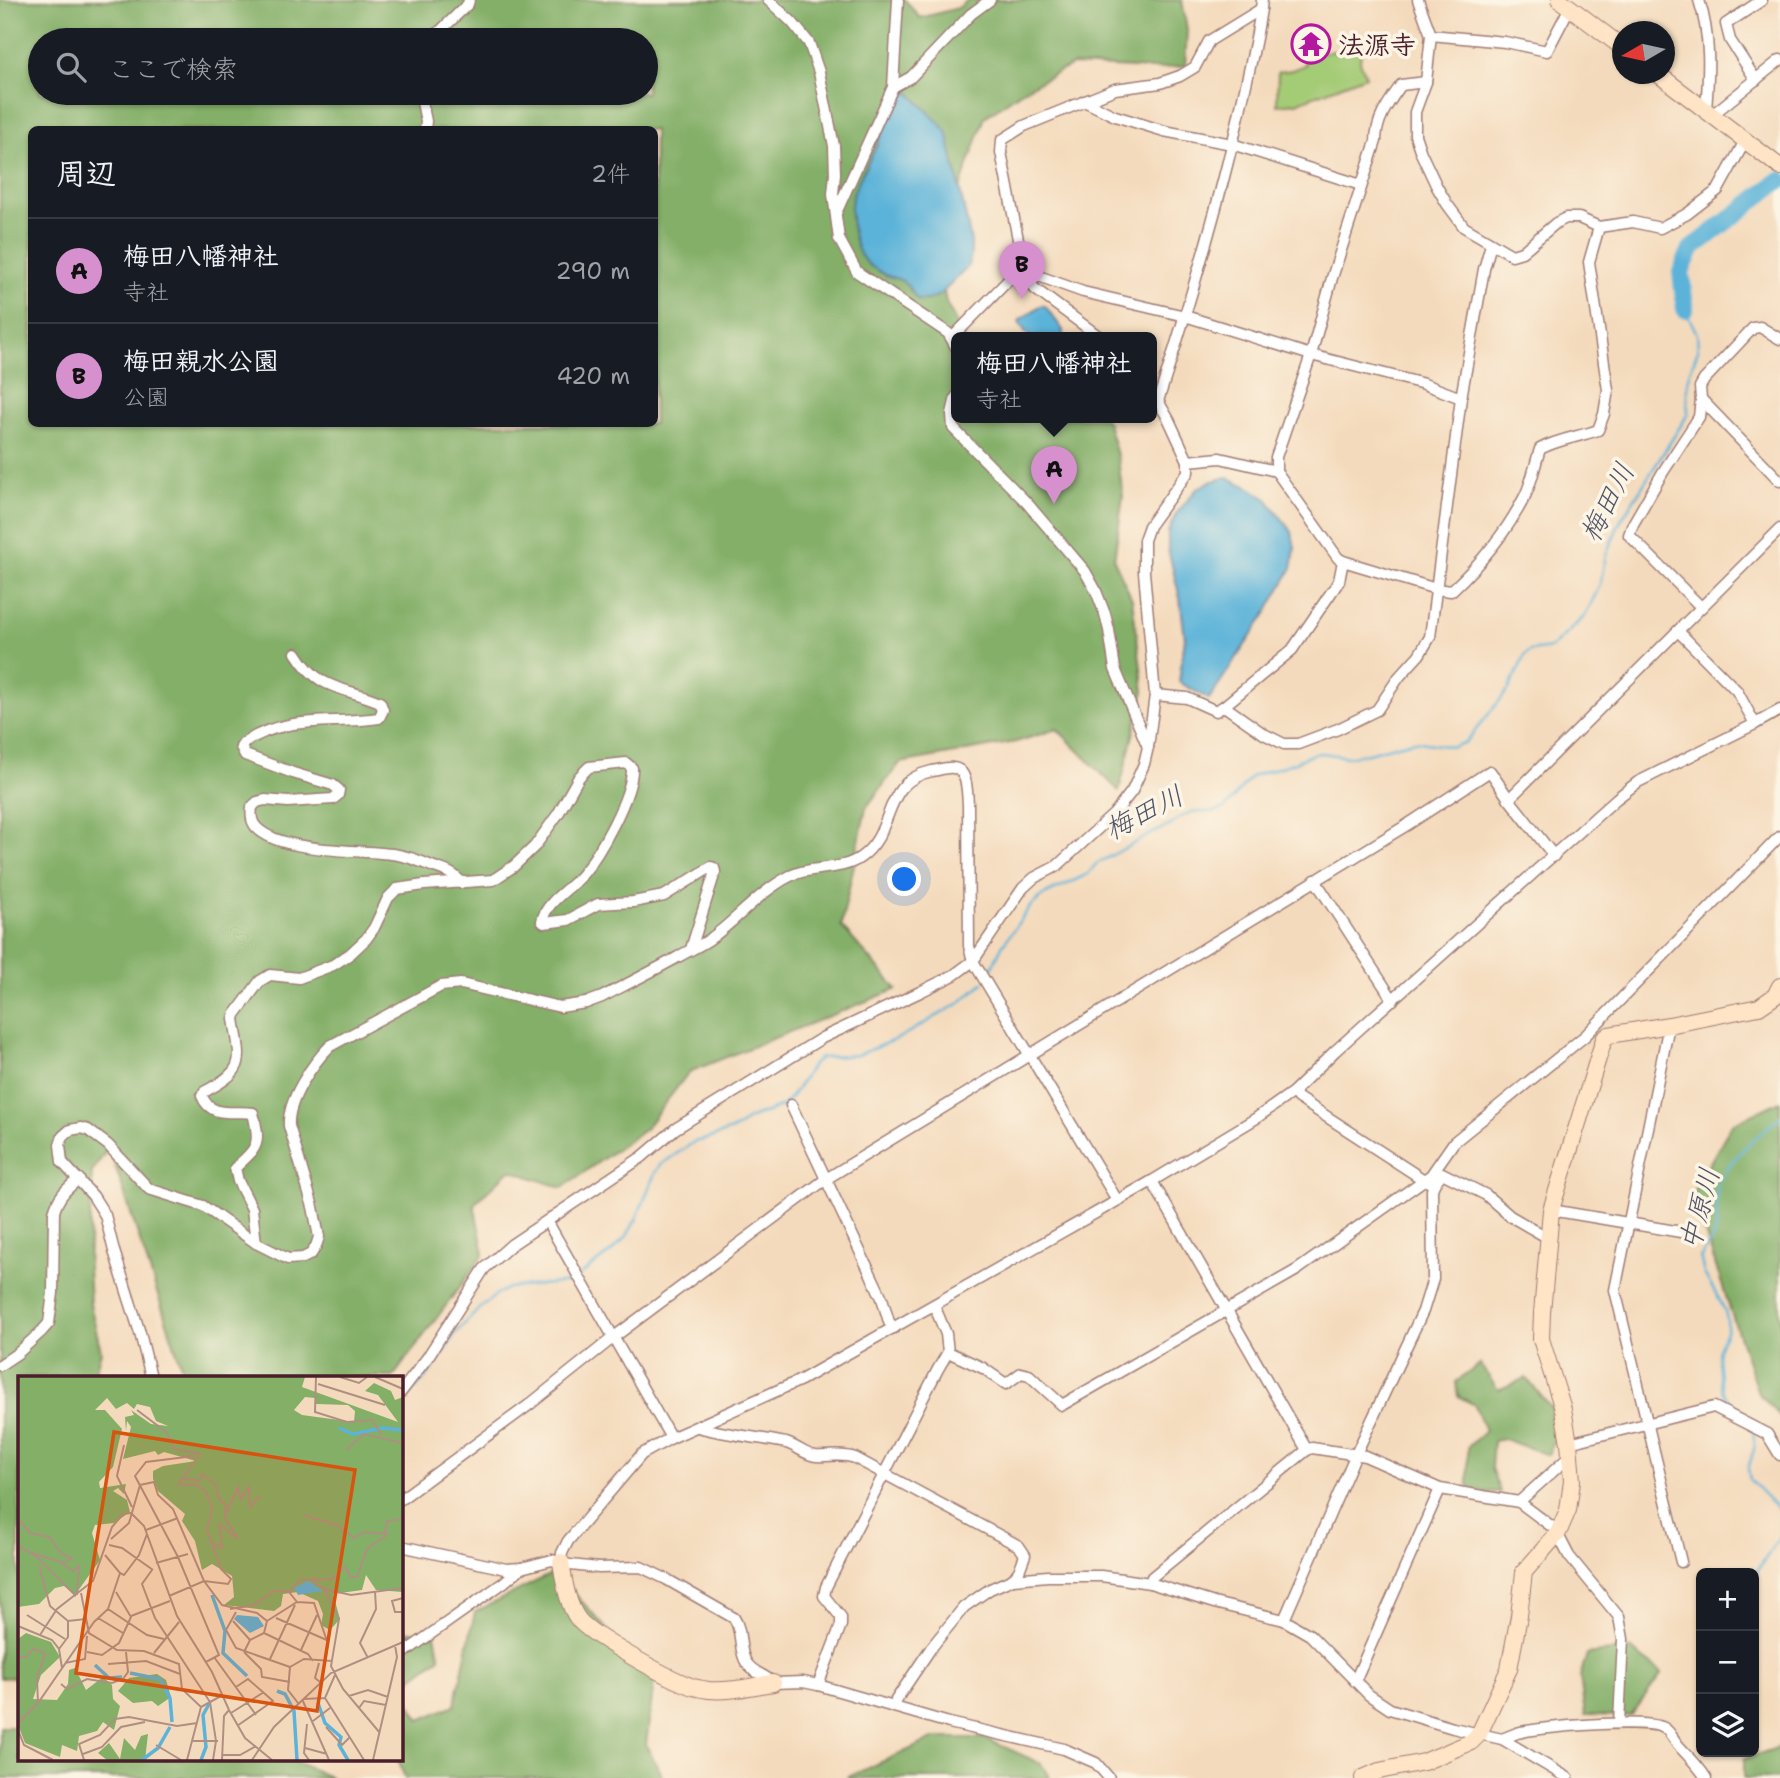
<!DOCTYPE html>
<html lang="ja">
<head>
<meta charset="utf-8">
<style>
  body { margin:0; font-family:"Shantell Sans","Klee One",sans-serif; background:#20242c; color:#f1f3f6 }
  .controls { position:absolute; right:21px; bottom:21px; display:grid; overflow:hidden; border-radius:10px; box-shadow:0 2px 5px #0004 }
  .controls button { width:63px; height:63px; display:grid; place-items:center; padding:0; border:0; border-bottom:2px solid #363941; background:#171b24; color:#f1f3f6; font:35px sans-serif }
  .compass { position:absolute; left:1612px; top:21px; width:63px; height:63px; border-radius:50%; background:#171b24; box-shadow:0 2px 5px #0004; rotate:261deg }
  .you { position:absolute; left:905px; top:880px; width:24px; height:24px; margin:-18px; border:5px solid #fff; border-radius:50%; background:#1a73e8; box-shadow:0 0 0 10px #1a73e833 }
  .badge { display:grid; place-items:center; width:46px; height:46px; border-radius:50%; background:#d690ce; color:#111; font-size:23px; font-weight:700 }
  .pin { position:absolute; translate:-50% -58px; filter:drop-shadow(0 2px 4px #0008) }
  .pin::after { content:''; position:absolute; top:37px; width:24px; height:21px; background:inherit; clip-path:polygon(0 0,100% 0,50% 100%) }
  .popup { position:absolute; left:951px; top:332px; width:206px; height:91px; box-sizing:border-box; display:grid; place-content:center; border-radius:10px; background:#171b24; filter:drop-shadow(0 2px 5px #0005); font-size:23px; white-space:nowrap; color:#9ea1a6 }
  .popup b { font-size:26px; color:#f1f3f6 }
  .popup::after { content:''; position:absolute; left:50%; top:100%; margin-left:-14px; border:14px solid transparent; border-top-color:#171b24 }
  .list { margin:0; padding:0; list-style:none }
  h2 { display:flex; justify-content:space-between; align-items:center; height:91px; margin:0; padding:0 28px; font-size:30px }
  h2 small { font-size:23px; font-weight:400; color:#9ea1a6 }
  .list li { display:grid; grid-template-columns:46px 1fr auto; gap:21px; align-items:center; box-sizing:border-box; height:105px; padding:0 28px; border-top:2px solid #363941 }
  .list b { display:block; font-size:26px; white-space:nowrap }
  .list p { margin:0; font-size:23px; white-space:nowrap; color:#9ea1a6 }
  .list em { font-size:23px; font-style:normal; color:#9ea1a6 }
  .icon { flex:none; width:38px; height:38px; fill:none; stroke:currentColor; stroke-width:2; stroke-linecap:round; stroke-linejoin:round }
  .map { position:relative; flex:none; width:1780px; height:1778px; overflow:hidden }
  .search { position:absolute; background:#171b24; box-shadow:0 2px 5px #0004; left:28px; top:28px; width:630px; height:77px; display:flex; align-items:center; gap:18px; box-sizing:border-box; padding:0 24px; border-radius:38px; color:#9ea1a6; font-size:26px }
  .panel { position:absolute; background:#171b24; box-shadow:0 2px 5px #0004; left:28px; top:126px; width:630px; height:301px; border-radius:10px }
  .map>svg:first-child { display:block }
</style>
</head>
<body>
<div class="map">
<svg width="1780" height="1778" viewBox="0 0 1780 1778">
  <rect width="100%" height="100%" fill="#fcf5e5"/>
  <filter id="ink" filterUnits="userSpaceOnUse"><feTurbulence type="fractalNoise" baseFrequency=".0143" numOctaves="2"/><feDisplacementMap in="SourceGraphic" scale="14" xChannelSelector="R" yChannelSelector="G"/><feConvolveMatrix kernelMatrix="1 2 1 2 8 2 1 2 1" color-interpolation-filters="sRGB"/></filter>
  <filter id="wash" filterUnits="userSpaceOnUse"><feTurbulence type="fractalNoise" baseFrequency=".00686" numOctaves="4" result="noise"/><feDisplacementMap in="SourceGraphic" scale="28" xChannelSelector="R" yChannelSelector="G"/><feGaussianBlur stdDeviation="1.57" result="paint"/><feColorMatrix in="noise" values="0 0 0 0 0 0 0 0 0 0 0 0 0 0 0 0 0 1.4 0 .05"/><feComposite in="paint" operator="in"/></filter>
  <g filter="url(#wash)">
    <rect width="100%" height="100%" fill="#f4dabc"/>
    <polygon fill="#a4cb76" stroke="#777550" stroke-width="2" points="1361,50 1360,61 1366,76 1296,103 1277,105 1278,72 1292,70 1305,65 1305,53"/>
    <g fill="#83af67" stroke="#666749" stroke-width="2" fill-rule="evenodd">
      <path d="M0 0H905L920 18 958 8 968 0H1182L1187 30 1185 66 1153 69 1072 65 1025 89 985 117 955 202 940 268 946 303 964 338H956V418H1104L1108 423 1118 459 1123 496 1114 560 1132 599 1144 691 1119 791 1057 729 1016 742 900 763 866 808 841 926 897 989 689 1072 645 1129 562 1188 510 1170 474 1204 484 1254 393 1377H185L109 1147 92 1172 88 1267 90 1304 101 1351 94 1377H19V1677L0 1678ZM40 40H646V93H40ZM32 130H654V424H32Z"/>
      <polygon points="1780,1101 1780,1416 1758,1393 1692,1194 1732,1124"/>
      <polygon points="1480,1364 1498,1390 1526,1378 1562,1421 1548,1455 1504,1439 1493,1441 1491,1468 1500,1492 1485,1492 1468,1487 1468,1447 1485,1431 1475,1405 1458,1396 1456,1382"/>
      <polygon points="555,1572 654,1681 646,1745 663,1778 405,1778 398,1759 401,1759 401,1689 420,1720 455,1705 475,1612"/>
      <polygon points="401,1631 435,1635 440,1657 401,1686"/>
      <polygon points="1630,1649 1662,1673 1631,1716 1585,1715 1580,1677 1587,1654"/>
      <polygon points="0,1727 19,1727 19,1759 289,1759 332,1778 0,1778"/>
      <polygon points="935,1738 984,1738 1040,1763 1050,1778 846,1778"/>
      <polygon points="1780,1747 1780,1778 1744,1778 1744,1759"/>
    </g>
    <g fill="#5cb3d9" stroke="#536982" stroke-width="2">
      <path d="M909 92 947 131 971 241V255L968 267 940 295 928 300H918C913 295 910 288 905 283 900 278 892 278 886 275 880 272 873 268 868 264 861 258 857 249 855 241 843 195 858 184 877 145 884 129 892 99 909 92Z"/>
      <polygon points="1040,306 1045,306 1063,330 1063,337 1030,338 1020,324 1019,322 1020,320"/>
      <polygon points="1227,477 1250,488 1267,499 1292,532 1295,549 1292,568 1267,612 1209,699 1179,682 1185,638 1180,598 1168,549 1168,532 1176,514 1196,490 1209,482"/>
    </g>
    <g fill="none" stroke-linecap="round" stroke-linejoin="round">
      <g stroke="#5cb3d9" stroke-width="2.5">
        <polyline points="987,978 1002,946 1029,908 1042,896 1088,874 1096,864 1151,834 1171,825 1178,819 1191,812 1214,812 1225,808 1252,776 1293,763 1313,754 1322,753 1348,757 1368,753 1413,741 1453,747 1466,742 1509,689 1525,655 1530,651 1551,648 1585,616 1600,585 1606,555 1620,522 1688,414 1687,391 1690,371 1698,350 1697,334 1685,309"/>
        <polyline points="580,1275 610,1253 626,1237 636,1220 655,1173 660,1165 694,1142 707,1139 737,1128 748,1119 782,1106 792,1096 811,1067 820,1058 857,1055 897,1039 958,1004 983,983"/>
        <polyline points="401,1404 424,1380 439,1360 455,1334 481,1307 496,1295 508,1288 571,1282 575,1279"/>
        <path d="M1747 1418C1742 1407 1728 1403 1723 1392 1720 1386 1717 1355 1719 1348 1720 1341 1726 1335 1727 1328 1730 1309 1711 1289 1704 1273 1702 1268 1702 1262 1700 1257L1701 1258C1704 1247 1715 1240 1716 1229 1718 1214 1714 1200 1718 1185 1724 1163 1762 1132 1780 1117"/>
        <polyline points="1753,1431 1755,1446 1748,1469 1750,1480 1780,1511"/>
        <polyline points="1754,1576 1780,1536"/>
      </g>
      <polyline stroke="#5cb3d9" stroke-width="18" points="1685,309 1681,272 1691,249 1780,180"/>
    </g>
  </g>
  <g filter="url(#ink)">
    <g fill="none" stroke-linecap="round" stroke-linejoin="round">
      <g stroke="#9f7c74" stroke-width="13">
        <g id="street">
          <polyline points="768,0 792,22 809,43 819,72 834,146 835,174 833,194 839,239 857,272 948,333 956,347"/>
          <polyline points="1418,0 1431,35 1426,82 1415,112 1415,135 1421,153 1437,187 1447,204 1464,227 1512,255 1522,252 1556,223 1566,218 1579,218 1599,227 1633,222 1660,228 1687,214 1718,190 1745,141"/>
          <path d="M1699 0C1711 37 1709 72 1706 110"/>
          <polyline points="1431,35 1505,42 1547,51 1570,7"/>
          <polyline points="431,40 468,4 469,0"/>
          <polyline points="1756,80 1730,40 1726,24 1762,0"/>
          <path d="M1426 82 1401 85C1389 102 1376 119 1376 141L1332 278 1311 355 1276 457V471L1338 558 1343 561 1436 589 1451 591C1480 564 1507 532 1525 496 1532 482 1535 464 1540 449 1558 439 1579 437 1598 430L1604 414 1608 390 1589 262 1599 227"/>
          <polyline points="893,87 911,77 971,14 990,0"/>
          <polyline points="420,93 426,121 425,130"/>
          <polyline points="1084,101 1115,116 1164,131 1232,144 1361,185"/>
          <polyline points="1712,115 1780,60"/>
          <polyline points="836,213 893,87 898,0"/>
          <polyline points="1019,269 1083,292 1185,316 1311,355 1424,384 1461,398"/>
          <polyline points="1021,271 1035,289 1101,338"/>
          <polyline points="952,338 1023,265 1001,152 1002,140 1024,126 1115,89 1160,83 1180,76 1195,67 1209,41 1261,9"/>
          <polyline points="956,397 952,414 953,428 1027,503 1085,571 1096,591 1105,614 1109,630 1115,669 1148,747"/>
          <polyline points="1701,399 1780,481"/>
          <path d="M1158 401C1189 305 1218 209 1240 111 1248 74 1258 38 1262 0"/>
          <polyline points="1188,461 1220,458 1276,471"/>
          <polyline points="1701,607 1629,535 1633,524 1663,472 1699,417 1701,399 1700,387 1704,380 1753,328 1760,327 1780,339"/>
          <polyline points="1678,631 1737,691 1755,724"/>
          <path d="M296 653C320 692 342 686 380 702L383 710 379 718C332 725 286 714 244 743L241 747 245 755 293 773 333 785 339 790 338 795 333 799 288 802 265 800 257 802 252 807C251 815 251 821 256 827 281 854 363 849 398 855 411 857 422 862 434 867 444 870 456 874 461 883"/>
          <polyline points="1155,695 1187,698 1216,711 1224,706 1292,650 1339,581 1343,561"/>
          <polyline points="1224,706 1264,734 1284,744 1298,744 1338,729 1377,710 1399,677 1419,655 1430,637 1461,398 1484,269 1491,244"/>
          <polyline points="1509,799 1780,529"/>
          <polyline points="1315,880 1393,1000"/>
          <polyline points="1669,1025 1615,1290 1681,1562"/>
          <polyline points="1293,1092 1298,1098 1424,1180 1434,1184 1442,1173 1486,1195 1510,1216 1550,1239"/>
          <polyline points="791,1105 882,1298 889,1322 894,1328"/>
          <polyline points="1152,1181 1307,1450"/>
          <polyline points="1551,1210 1681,1232"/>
          <polyline points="547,1221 671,1438"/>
          <path d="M256 1243 252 1209 238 1181 235 1168C258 1147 261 1145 253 1113 234 1110 211 1119 202 1096L204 1092C247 1069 241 1063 234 1019L235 1015 260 981 270 975 299 978 333 965 350 954 366 939 374 928 388 898 397 889 424 885 493 880 514 866 535 846 558 814 579 777 589 767 626 763 632 768C633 795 599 855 581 876 568 890 546 902 542 921L544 923 568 920 598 904 633 902 664 896 711 867 714 868 715 872 691 949"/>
          <polyline points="948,1352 983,1368 1006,1384 1021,1373 1029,1375 1062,1405 1297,1270 1431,1175 1454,1142 1585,1036 1780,836"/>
          <path d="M0 1365 18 1353 42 1331 49 1323 53 1293 54 1212C58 1197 66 1189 79 1179"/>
          <path d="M151 1377 140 1333 114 1251 105 1215 93 1196 62 1162 60 1145 63 1136 70 1130 81 1128 88 1130 108 1145 149 1189 203 1206 256 1243 288 1259 303 1258 311 1254 316 1246 319 1237 313 1207 289 1126C287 1101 312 1064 330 1046L441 986 461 984 560 1007 586 1003 602 997C627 984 653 971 678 957 688 951 700 946 710 939 738 919 759 892 790 876 811 865 841 872 861 857 897 831 880 782 932 771 939 770 947 767 953 768 968 769 967 793 968 804L969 946 973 961 1117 1200"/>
          <polyline points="401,1392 427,1358 484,1269 511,1245 642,1157 675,1129 822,1038 920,992 954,975 973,961 1023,888 1034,878 1057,866 1114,814 1132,791 1144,764 1148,747 1155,695 1144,572 1144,540 1149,526 1188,472 1188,461 1169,420 1158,401 1152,398"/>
          <path d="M698 1427C727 1435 757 1437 786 1443 797 1446 805 1455 816 1456 831 1457 840 1453 855 1458L1019 1546 1025 1555 1019 1571 1013 1579"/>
          <polyline points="1569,1443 1714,1407 1767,1434 1780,1455"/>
          <polyline points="401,1499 529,1405 614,1337 826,1179 1407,825 1490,771 1509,799 1554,856"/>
          <polyline points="1519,1502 1569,1457"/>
          <path d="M401 1546 506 1569 521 1568 552 1560 570 1565 599 1568 641 1567 666 1579 734 1618C743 1631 738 1649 746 1662 752 1673 765 1674 773 1683L803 1682 818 1685 949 1723 1064 1749 1096 1763 1109 1778"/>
          <polyline points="561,1562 562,1553 568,1541 642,1454 671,1438 801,1380 1152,1181 1255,1119 1293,1092 1335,1051 1616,799 1638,782 1755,724 1780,710"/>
          <polyline points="1150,1583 1152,1577 1307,1450 1312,1448 1365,1456 1440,1489 1519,1502 1555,1529 1569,1556 1619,1617 1623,1639 1619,1723"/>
          <polyline points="1284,1620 1355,1456 1423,1311 1433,1279 1432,1190 1434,1184"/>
          <polyline points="401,1655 503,1583 521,1568"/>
          <polyline points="1355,1681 1440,1489"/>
          <polyline points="818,1685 841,1625 841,1617 824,1596 826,1587 938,1369 948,1352 946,1334 934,1305"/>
          <polyline points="896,1706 896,1700 931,1648 964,1607 990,1589 1013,1579 1048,1576 1101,1576 1150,1583 1214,1603 1284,1620 1310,1635 1369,1695 1390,1709 1453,1728 1502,1739 1568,1778"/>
          <path d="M1502 1739C1507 1737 1512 1735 1517 1733 1538 1727 1648 1718 1664 1728 1670 1731 1673 1739 1678 1745 1688 1756 1698 1765 1706 1778"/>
        </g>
      </g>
      <g stroke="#9f7c74" stroke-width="18">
        <g id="secondary">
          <polyline points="1560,0 1622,47"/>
          <polyline points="1658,74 1780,167"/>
          <path d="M561 1562C564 1580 567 1604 578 1619 590 1635 666 1677 688 1685 694 1688 702 1689 709 1690 730 1692 752 1686 773 1683"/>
          <polyline points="1363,1778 1379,1771 1424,1762 1471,1742 1479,1734 1509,1669 1519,1616 1524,1572 1558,1533 1568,1510 1572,1481 1569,1443 1563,1409 1541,1339 1542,1313 1551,1210 1604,1039 1609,1035 1669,1025 1759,1007 1775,996 1780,986"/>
        </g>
      </g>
      <use href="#street" stroke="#fff" stroke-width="10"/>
      <use href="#secondary" stroke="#ffe4c6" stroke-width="16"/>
    </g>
  </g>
  <defs>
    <g id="temple-ring" transform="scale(2.0125)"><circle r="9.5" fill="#fcf5e5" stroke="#b5179e" stroke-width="1.5"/><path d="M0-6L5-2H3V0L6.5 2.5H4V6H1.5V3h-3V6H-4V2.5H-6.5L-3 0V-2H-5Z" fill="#b5179e"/></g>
  </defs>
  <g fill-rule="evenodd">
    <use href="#temple-ring" x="1311" y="44"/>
  </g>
  <g text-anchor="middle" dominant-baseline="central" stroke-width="7" stroke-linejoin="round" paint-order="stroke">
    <g font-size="26" font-weight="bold" fill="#4a1f2b" stroke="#fcf5e5" text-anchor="start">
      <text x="1338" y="44">法源寺</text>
    </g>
    <g font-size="28" font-style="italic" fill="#505368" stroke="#fcf5e5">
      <text transform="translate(1607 502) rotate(-63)">梅田川</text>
      <text transform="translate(1144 812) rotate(-27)">梅田川</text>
      <text transform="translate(1699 1209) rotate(-75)">中原川</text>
    </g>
  </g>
  <g transform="translate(18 1376)">
    <rect width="385" height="385" fill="#f4dabc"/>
    <path d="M0 1H287L284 11 380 46 360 19 347 15 356 7 373 15 377 24 385 21V216L358 214 348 199 344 214 315 218 322 243 312 254 303 249 305 238 300 225 280 216 265 218 263 230 256 235 206 229 216 221 214 200 194 188 184 194 177 165 164 145 167 138 140 115 135 103V95L145 90 178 85 146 76 140 79 137 75 105 83 113 51 109 45 108 55 107 41 116 39 113 34 133 48 150 50 138 45 132 31 119 28 116 33 109 27 98 33 89 22 77 34H87L104 53 95 91 81 106 82 112 108 108 106 118 100 112 95 115 109 124 112 136 96 147 77 149 74 157 82 184 57 219 46 210 37 212 21 228 0 231ZM287 21 297 22 298 28 330 29 337 35 336 46 284 39 276 34ZM8 257 33 266 42 281 23 299 15 323 39 324 50 308 51 294 57 292 68 314 85 301 94 309 95 323 102 330 96 354 85 346 79 355 61 360 59 375 44 369 42 381 7 367 0 349V263ZM139 298 148 304 153 321 140 330 134 325 115 327 100 315 111 302ZM130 358 127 384H89L80 377 91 367 102 383 106 362 117 374 123 360Z" fill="#83af67" fill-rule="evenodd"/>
    <path d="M290 205 305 215 280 219 276 212ZM219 239 240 241 246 250 232 257 216 243Z" fill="#5cb3d9"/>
    <path fill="none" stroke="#5cb3d9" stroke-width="3.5" d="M321 52 335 58 364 52 385 54M194 219 207 255 205 277 229 300M77 289 91 302 104 301M112 297 142 303 152 322 154 346M259 315 267 318 276 335 279 384M300 327 307 347 323 361 321 369 330 384M124 384 140 372 152 351M183 384 188 371 185 339 191 328"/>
    <path fill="none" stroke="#b08f82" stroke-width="2" d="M298 1 297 36 329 46 354 44 364 59M322 1 341 7 349 1M357 1 385 13M300 8 367 29M119 34 148 56 157 73 182 78 160 108 179 109 188 116 194 133 189 154 203 193 213 203 210 208 186 205 151 220M106 69 99 100 114 131M328 74 346 58 385 67M176 80 128 86 117 100 160 181 201 279 188 286M163 102 181 105 184 98 198 109 200 121 208 129 207 142 220 163 201 148 204 172 194 167M122 109 136 106 140 119 155 133 186 205 204 229 239 237 249 245M209 136 220 111 223 123 231 111 232 131 242 120M113 137 126 150 159 240 194 296 211 334 227 362 254 384M285 139 319 149 336 162 346 156 370 158M0 143 12 157 31 161 44 178 54 182 46 187 14 177M128 154 160 142M367 157 369 145 385 143M93 163 111 147 122 109M91 169 104 172 135 194M0 170 17 179 58 220M42 186 55 195 61 190 59 219M138 187 170 178M21 189 32 230 50 245 68 243M134 194 124 208 137 242 192 326 198 365 195 384M102 197 106 199 121 179 129 158M293 204 306 213 333 219 385 212M306 213 321 243 313 290 325 313 362 357M271 216 282 204 314 203 327 191 333 201H339L349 173 370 158M63 217 71 257 99 274 126 275 161 288 164 313 183 331M385 222 374 225 377 236H385M90 233 129 259 146 263M212 233 236 229 258 214 271 216 279 226M218 236 208 254 218 272 272 291M9 239 47 263M113 240 152 225M80 242 105 257M258 242 311 265M215 245 232 264M249 245 279 226 296 227 309 265M0 250 34 264 41 273 44 292M246 257 290 278 295 285M22 259 39 233 75 205 94 151 105 138 113 137M41 273 50 261V245M283 274 299 239M69 276 84 279 101 267 113 241 98 216M226 276 243 293 244 301 272 306M226 276 232 264 246 257 249 245M136 277 161 246M0 281H8L15 273 27 277 19 303 20 327M196 281 238 339M350 282 342 267 358 233 357 215M252 283 277 229M47 287 67 283 69 260M301 287 297 302 302 306M90 288 128 285 162 298M272 291 286 283 314 285M272 291 270 314 280 327M43 308 49 313 69 303 94 307 105 303 110 296 108 276M218 311 230 303 255 325 219 350M331 320 350 314 370 321M307 322 346 384M284 323 311 384M285 323 307 322 317 299M341 332 346 325 368 329M213 337 246 316M295 345 312 332M0 347 20 327 76 246 90 233 102 197 87 179M289 348 286 377 291 384M308 351 324 369 332 361M0 354 6 369 35 384M175 365H200M138 369 163 384M287 372 309 378M65 378 84 371 103 351 127 346M205 379H222L238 370M66 384 61 368 82 359 97 343 111 341 159 350 179 347M169 384 183 331 203 320M204 384 206 340 211 334M234 384 256 351 313 297 385 266M355 384 379 281 377 269"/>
    <path fill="#d8530f" fill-opacity="0.15" stroke="#d8530f" stroke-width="3.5" d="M96 56 337 94 299 335 58 297Z"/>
    <rect width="385" height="385" fill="none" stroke="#4a1f2b" stroke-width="3.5"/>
  </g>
</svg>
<div class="controls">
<button>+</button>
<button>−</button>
<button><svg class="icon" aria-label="layers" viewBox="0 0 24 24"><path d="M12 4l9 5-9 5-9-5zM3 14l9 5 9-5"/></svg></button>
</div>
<svg class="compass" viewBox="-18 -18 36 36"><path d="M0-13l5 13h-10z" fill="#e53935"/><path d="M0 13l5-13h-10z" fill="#9ea1a6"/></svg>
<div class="you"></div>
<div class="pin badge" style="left:1054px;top:504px">A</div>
<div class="popup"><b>梅田八幡神社</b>寺社</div>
<div class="pin badge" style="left:1022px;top:299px">B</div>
<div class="search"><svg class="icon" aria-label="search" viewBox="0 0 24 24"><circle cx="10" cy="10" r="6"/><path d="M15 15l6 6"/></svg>ここで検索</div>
<section class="panel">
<h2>周辺<small>2件</small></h2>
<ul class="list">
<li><span class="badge">A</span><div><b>梅田八幡神社</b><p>寺社</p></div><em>290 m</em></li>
<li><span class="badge">B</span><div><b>梅田親水公園</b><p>公園</p></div><em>420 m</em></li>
</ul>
</section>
</div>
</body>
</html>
